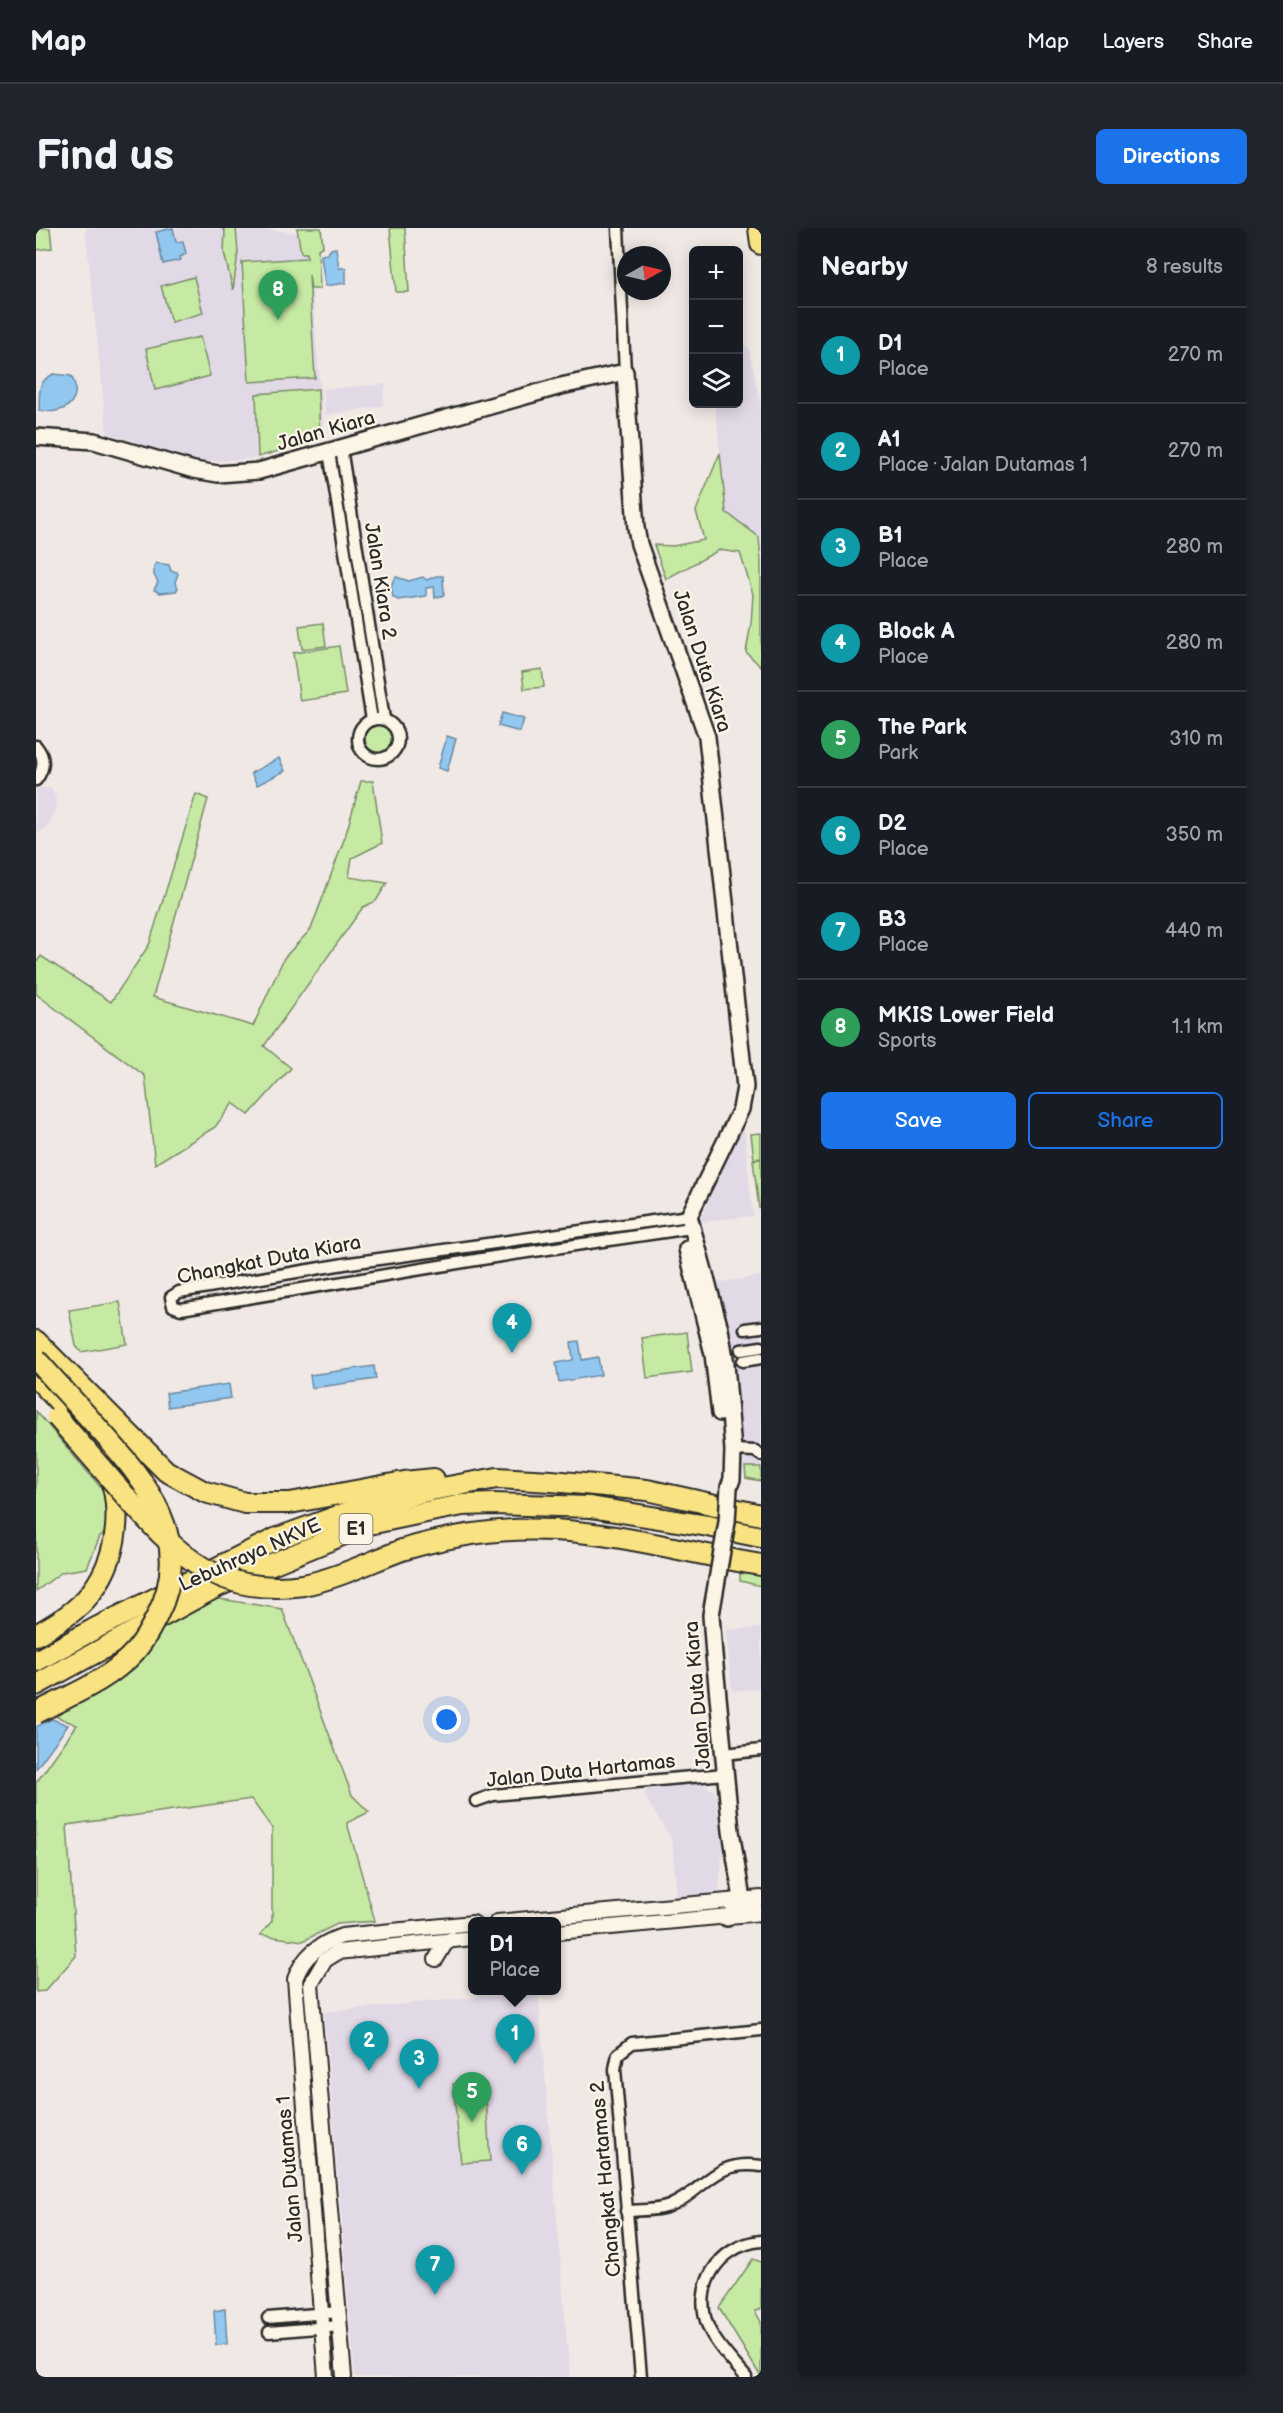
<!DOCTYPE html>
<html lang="en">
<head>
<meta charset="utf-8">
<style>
  body { margin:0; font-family:"Balsamiq Sans",sans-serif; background:#20242c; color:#f1f3f6 }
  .controls { position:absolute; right:18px; top:18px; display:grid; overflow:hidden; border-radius:9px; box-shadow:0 3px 15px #0003 }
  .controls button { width:54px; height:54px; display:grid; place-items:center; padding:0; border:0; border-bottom:2px solid #363941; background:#171b24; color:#f1f3f6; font:30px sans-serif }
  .compass { position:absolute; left:581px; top:18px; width:54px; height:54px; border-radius:50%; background:#171b24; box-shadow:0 3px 15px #0003; rotate:82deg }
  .you { position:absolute; left:411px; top:1492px; width:21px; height:21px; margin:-15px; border:4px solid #fff; border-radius:50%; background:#1a73e8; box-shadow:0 0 0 9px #1a73e833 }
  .badge { display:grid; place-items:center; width:39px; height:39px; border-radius:50%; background:#1a73e8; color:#fff; font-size:20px; font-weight:700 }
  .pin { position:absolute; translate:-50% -50px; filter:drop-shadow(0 2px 3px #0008) }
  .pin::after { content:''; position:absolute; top:32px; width:21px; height:18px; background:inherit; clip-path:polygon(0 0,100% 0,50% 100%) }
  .popup { position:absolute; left:432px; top:1689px; width:93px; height:78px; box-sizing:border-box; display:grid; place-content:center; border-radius:9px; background:#171b24; filter:drop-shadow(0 2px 4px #0005); font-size:20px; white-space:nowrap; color:#9ea1a6 }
  .popup b { font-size:22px; color:#f1f3f6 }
  .popup::after { content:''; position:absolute; left:50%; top:100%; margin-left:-12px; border:12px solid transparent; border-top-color:#171b24 }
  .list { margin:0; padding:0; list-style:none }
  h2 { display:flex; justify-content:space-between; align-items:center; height:78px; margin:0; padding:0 24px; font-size:26px }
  h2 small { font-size:20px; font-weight:400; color:#9ea1a6 }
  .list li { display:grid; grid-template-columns:39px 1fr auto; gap:18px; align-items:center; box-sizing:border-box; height:96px; padding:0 24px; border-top:2px solid #363941 }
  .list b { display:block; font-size:22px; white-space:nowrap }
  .list p { margin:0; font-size:20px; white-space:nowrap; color:#9ea1a6 }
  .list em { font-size:20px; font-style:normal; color:#9ea1a6 }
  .actions { display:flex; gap:12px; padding:18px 24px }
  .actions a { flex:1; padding:14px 0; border:2px solid #1a73e8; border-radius:9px; text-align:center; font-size:21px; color:#1a73e8 }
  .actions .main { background:#1a73e8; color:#fff }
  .icon { flex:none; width:33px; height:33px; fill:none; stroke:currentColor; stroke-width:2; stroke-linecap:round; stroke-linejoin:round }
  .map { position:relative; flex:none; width:725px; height:2149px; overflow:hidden; border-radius:9px }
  header { display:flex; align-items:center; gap:36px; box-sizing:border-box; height:84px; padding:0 30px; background:#171b24; border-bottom:2px solid #363941 }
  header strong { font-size:28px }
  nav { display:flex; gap:33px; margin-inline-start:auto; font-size:21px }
  .intro { display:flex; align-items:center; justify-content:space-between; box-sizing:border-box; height:144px; padding:0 36px }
  h1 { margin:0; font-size:42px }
  .button { padding:15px 27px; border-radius:9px; background:#1a73e8; color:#fff; font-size:21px; font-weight:700 }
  main { display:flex; gap:36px; padding:0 36px }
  aside { flex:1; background:#171b24; border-radius:9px; box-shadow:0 3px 15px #0003 }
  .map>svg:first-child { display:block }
</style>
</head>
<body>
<header>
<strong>Map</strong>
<nav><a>Map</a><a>Layers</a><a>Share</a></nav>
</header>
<div class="intro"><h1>Find us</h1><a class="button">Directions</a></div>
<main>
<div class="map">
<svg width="725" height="2149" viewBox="0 0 725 2149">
  <rect width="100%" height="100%" fill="#f0e8e5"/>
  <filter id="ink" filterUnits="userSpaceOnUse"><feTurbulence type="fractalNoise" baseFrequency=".0167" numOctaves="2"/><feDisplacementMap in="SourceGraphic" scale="12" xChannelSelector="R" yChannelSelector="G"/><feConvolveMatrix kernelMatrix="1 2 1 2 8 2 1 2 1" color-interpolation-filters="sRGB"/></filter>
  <g filter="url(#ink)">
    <g fill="#e2d9e6">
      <polygon points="49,0 217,0 272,6 288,210 215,231 160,234 71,205"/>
      <polygon points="712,118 725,178 725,311 690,284 679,176 702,176 703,119"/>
      <polygon points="350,156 346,178 289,187 288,161"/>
      <polygon points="0,560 14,560 20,569 19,582 12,598 0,607"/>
      <polygon points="707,894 717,988 663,994 670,979"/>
      <polygon points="725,1048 725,1239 709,1239 681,1055"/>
      <polygon points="725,1400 725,1460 696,1463 690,1402"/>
      <polygon points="663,1555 679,1563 687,1622 682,1668 641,1673 636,1612 609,1569 609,1562"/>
      <polygon points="502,1763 534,2149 319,2149 288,1784"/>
    </g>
    <g fill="#c6eaa3" stroke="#788a67" stroke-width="1.5">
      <polygon points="0,0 14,0 16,20 0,22"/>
      <polygon points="186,0 200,0 202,25 197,62 188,24 189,3"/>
      <polygon points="261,0 285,0 287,18 282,21 284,61 275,61 273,47 279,150 213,154 206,34 271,30 271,25 265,25"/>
      <polygon points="354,0 369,0 373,64 360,64"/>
      <polygon points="158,49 167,85 135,94 125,58"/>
      <polygon points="164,109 174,148 119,162 110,121"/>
      <polygon points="282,161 284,211 222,229 220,166"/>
      <polygon points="684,225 690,284 723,309 725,333 725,439 710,424 715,396 717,366 704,325 683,322 630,351 618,317 637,318 668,312 660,283"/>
      <polygon points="287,395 290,418 266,421 263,398"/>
      <polygon points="303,418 310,466 264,473 257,425"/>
      <polygon points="506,441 508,459 488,461 486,444"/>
      <circle cx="343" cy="511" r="14"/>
      <polygon points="325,553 337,553 346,615 316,630 313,649 351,655 340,673 327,679 228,818 255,840 213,887 197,875 179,899 119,936 109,848 0,766 0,735 5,728 75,774 113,717 160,566 172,571 117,769 217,798 248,730 275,701 309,609"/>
      <polygon points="725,905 725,930 718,931 715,906"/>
      <polygon points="725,931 725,979 723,980 717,932"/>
      <polygon points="84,1074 91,1116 45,1124 40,1118 33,1082"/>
      <polygon points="651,1104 656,1144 611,1150 606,1110"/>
      <polygon points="0,1183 72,1268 72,1303 64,1308 51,1340 26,1344 0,1363"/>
      <polygon points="709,1239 725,1239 725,1253 710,1250"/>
      <polygon points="704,1345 725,1348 725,1358 704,1353"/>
      <polygon points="178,1370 246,1381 316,1567 333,1584 311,1595 339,1693 301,1696 267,1713 224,1707 236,1693 236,1600 215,1571 31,1597 40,1728 9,1763 0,1764 0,1555 41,1497 17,1487 108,1428 123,1401"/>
      <polygon points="449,1855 454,1933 425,1935 417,1856"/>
      <polygon points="717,2031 725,2034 725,2081 719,2083 725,2094 725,2149 683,2080"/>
    </g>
    <g fill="#92c7f0" stroke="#6989a1" stroke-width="1.5">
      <polygon points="137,0 140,14 147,13 150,26 144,29 145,32 127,36 120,4"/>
      <polygon points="300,20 303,40 310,40 310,55 289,58 285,27 291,26 295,21"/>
      <path d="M18 146 35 148C49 172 27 189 3 182 4 166 0 153 18 146Z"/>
      <polygon points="120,335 133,337 135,343 141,344 142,346 139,354 142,360 140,363 124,365 118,362 122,354 118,347 118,338"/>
      <polygon points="400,348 407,348 408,367 399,370 398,359 390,360 390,368 362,372 357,369 355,357 360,349 373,353 387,349 391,352"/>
      <polygon points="466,485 488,491 484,504 462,498"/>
      <polygon points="411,508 420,511 411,543 402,540"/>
      <polygon points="243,530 249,543 221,557 215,545"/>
      <polygon points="543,1113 546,1132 562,1129 565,1147 523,1154 520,1135 537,1132 535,1114"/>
      <polygon points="338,1138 340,1151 276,1160 274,1147"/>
      <polygon points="193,1156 195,1170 132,1179 130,1165"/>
      <polygon points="16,1491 32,1497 0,1541 0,1499"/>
      <polygon points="189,2081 191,2116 180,2117 178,2083"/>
    </g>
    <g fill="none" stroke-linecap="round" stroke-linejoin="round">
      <g stroke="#2b2b2b" stroke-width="15">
        <g id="minor">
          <polyline points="582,0 589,144"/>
          <polyline points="305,220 348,491"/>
          <polyline points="293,224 336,492"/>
          <circle cx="342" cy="511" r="20"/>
          <path d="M0 518C9 529 9 540 0 552"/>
          <polyline points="653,988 314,1035 143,1064 135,1069 137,1078 145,1081 458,1029 655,1000"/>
          <polyline points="709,1101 725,1099"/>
          <polyline points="705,1122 725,1119"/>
          <polyline points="707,1133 725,1130"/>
          <polyline points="697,1222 719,1223 725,1227"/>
          <polyline points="688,1526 725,1522"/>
          <polyline points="440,1573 457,1567 689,1546"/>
          <path d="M590 1983C603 1982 621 1983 633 1978 670 1963 676 1931 725 1938"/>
          <polyline points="232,2090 303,2084"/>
          <polyline points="233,2104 304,2098"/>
          <polyline points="605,2149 579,1841 582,1826 596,1815 725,1802"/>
          <path d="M710 2149C697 2134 682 2119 673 2101 655 2060 682 2017 725 2013"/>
        </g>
      </g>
      <g stroke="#2b2b2b" stroke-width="18">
        <g id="tertiary">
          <polyline points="461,1694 725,1670"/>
          <polyline points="521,1704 725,1685"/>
          <polyline points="400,1731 409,1716 416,1711"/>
          <path d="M290 2149 259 1751C267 1728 283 1716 306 1708L437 1695"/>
          <polyline points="308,2149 275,1756 289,1732 302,1724 437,1710"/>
        </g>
      </g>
      <g stroke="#2b2b2b" stroke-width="20">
        <g id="secondary">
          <polyline points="0,209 58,213 158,242 182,246 223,243 525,158 589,144 600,300 603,316 671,509 709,859 705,881 653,988 684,1101 690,1136 697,1222 696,1251 693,1259"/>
          <polyline points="651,1021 677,1126 684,1185"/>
          <polyline points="681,1352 675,1387 678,1427 695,1603 706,1671 703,1680 691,1690"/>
          <polyline points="706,1671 716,1682 724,1685"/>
        </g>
      </g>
      <g stroke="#2b2b2b" stroke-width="24">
        <g id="motorway">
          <polyline points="723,0 725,16"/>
          <polyline points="0,1113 130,1243 169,1264 209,1275 254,1275 368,1254 398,1251"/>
          <path d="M0 1149C22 1173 48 1198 64 1227 91 1273 84 1333 49 1372 35 1387 17 1397 0 1407"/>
          <path d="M366 1322C416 1307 466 1299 518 1302 588 1306 656 1326 725 1337"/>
          <polyline points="0,1433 60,1400 239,1311 327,1279 390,1263 461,1250 516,1253 611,1262 725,1287"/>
          <polyline points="0,1457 182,1358 333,1296 395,1283 427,1277 458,1276 554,1279 672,1298 725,1309"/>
        </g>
      </g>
      <use href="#minor" stroke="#fcf5e5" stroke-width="10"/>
      <use href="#tertiary" stroke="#fcf5e5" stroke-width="14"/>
      <use href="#secondary" stroke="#fcf5e5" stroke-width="15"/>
      <use href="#motorway" stroke="#f8e281" stroke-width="20"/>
      <g stroke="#2b2b2b" stroke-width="20" stroke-linecap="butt">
        <polyline id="secondary-bridge" points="681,1352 691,1294 693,1259"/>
      </g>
      <g stroke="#2b2b2b" stroke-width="24" stroke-linecap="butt">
        <g id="motorway-bridge">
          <path d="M0 1131C20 1154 41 1176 61 1199 110 1253 160 1312 121 1388 112 1406 103 1422 87 1435 62 1457 29 1470 0 1485"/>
          <path d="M21 1189C45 1217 69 1244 93 1272 143 1328 184 1369 267 1357 300 1351 334 1334 366 1322"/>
        </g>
      </g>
      <use href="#secondary-bridge" stroke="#fcf5e5" stroke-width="15"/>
      <use href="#motorway-bridge" stroke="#f8e281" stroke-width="20"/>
    </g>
  </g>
  <g text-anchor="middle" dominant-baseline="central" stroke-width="4.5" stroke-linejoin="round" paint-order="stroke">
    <rect fill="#fcf5e5" stroke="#6a6863" stroke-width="1.5" x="303.5" y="1286" width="33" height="30" rx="4.5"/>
    <g font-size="18" font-weight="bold" fill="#2b2b2b">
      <text x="320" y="1301">E1</text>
    </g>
    <g font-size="20" fill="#2b2b2b" stroke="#fcf5e5">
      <text transform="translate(290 203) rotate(-16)">Jalan Kiara</text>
      <text transform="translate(344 353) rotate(81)">Jalan Kiara 2</text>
      <text transform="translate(666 433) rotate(72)">Jalan Duta Kiara</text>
      <text transform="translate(233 1032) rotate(-11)">Changkat Duta Kiara</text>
      <text transform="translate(214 1327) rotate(-24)">Lebuhraya NKVE</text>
      <text transform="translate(662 1467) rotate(-95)">Jalan Duta Kiara</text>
      <text transform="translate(545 1543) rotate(-6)">Jalan Duta Hartamas</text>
      <text transform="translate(254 1941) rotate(-95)">Jalan Dutamas 1</text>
      <text transform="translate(570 1951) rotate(-95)">Changkat Hartamas 2</text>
    </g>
  </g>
</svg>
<div class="controls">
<button>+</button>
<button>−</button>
<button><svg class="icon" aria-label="layers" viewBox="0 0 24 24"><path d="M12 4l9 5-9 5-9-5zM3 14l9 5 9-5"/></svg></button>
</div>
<svg class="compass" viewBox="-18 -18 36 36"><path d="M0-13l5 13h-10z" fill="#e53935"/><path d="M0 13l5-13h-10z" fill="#9ea1a6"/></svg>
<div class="you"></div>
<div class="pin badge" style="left:479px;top:1836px;background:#0f9aa8">1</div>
<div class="popup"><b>D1</b>Place</div>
<div class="pin badge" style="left:333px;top:1843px;background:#0f9aa8">2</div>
<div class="pin badge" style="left:383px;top:1861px;background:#0f9aa8">3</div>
<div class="pin badge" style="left:476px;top:1125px;background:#0f9aa8">4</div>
<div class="pin badge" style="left:436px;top:1894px;background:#2e9e5b">5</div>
<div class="pin badge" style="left:486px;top:1947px;background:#0f9aa8">6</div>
<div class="pin badge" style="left:399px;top:2067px;background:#0f9aa8">7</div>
<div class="pin badge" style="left:242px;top:92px;background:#2e9e5b">8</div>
</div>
<aside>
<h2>Nearby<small>8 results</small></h2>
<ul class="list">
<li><span class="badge" style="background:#0f9aa8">1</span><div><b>D1</b><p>Place</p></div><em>270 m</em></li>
<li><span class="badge" style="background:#0f9aa8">2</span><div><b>A1</b><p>Place · Jalan Dutamas 1</p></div><em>270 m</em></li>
<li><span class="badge" style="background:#0f9aa8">3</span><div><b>B1</b><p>Place</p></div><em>280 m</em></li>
<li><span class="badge" style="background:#0f9aa8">4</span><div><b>Block A</b><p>Place</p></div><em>280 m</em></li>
<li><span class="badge" style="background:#2e9e5b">5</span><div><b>The Park</b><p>Park</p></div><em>310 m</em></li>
<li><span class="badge" style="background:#0f9aa8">6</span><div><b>D2</b><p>Place</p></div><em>350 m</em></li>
<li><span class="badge" style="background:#0f9aa8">7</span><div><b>B3</b><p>Place</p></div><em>440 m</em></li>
<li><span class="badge" style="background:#2e9e5b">8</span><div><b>MKIS Lower Field</b><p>Sports</p></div><em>1.1 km</em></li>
</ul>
<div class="actions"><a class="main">Save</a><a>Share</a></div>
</aside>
</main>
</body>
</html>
